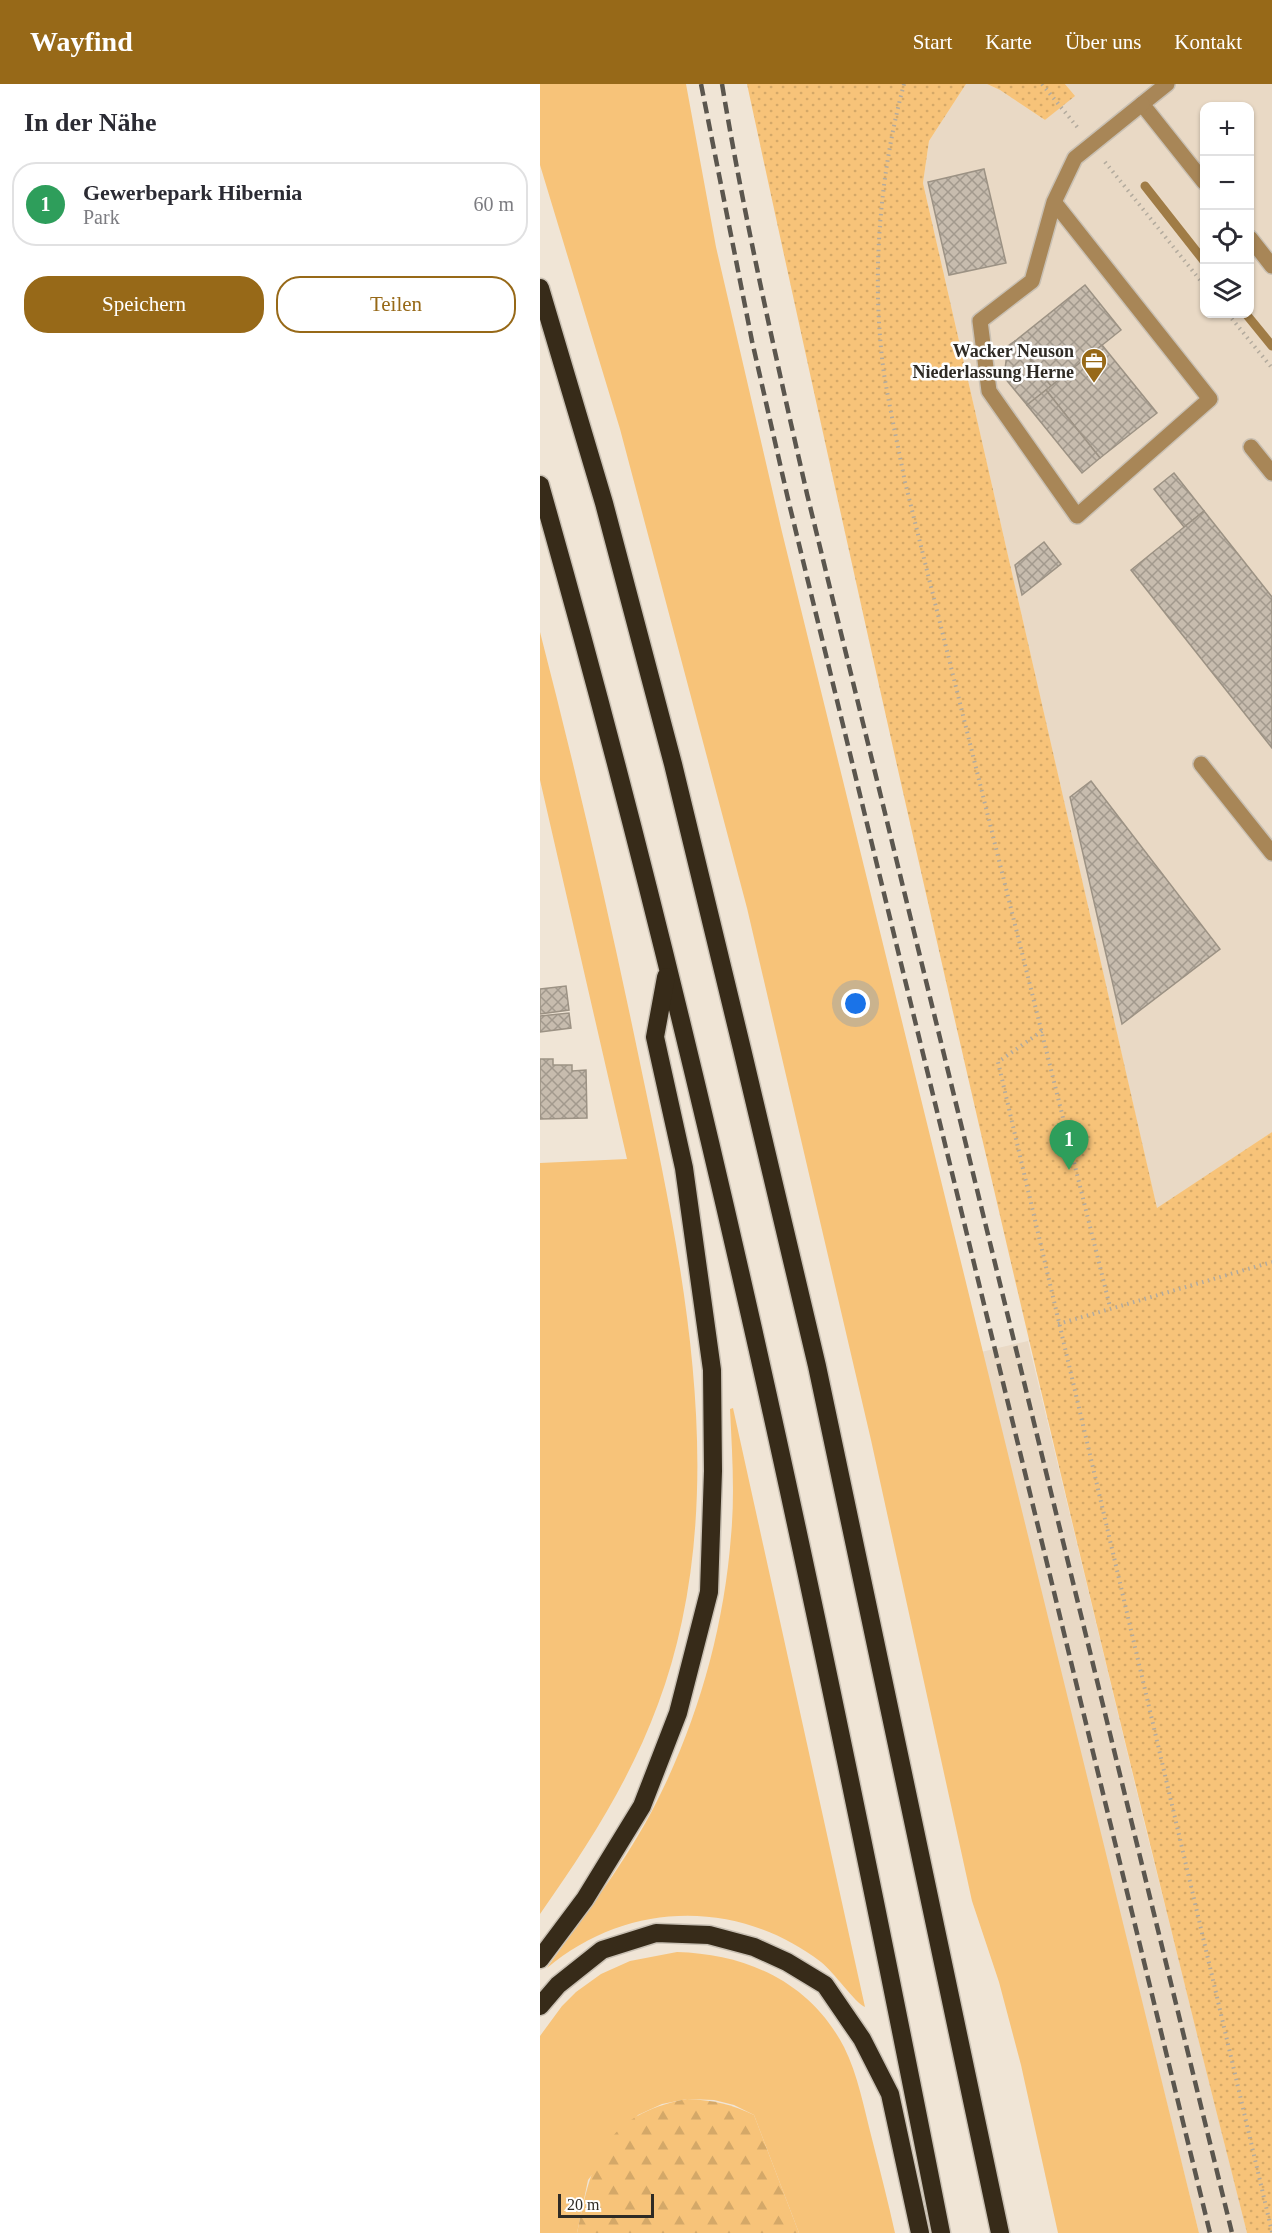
<!DOCTYPE html>
<html lang="de">
<head>
<meta charset="utf-8">
<style>
  body { margin:0; font-family:Georgia,serif; background:#f2f2f3; color:#2b2b33 }
  .controls { position:absolute; right:18px; top:18px; display:grid; overflow:hidden; border-radius:12px; box-shadow:0 2px 4px #0004 }
  .controls button { width:54px; height:54px; display:grid; place-items:center; padding:0; border:0; border-bottom:2px solid #e1e1e2; background:#fff; color:#2b2b33; font:30px sans-serif }
  .scale { position:absolute; left:18px; bottom:15px; width:96px; box-sizing:border-box; padding-left:6px; border:3px solid #2f2b25; border-top:0; font-size:16px; line-height:21px; white-space:nowrap; color:#2f2b25; -webkit-text-stroke:4px #fff; paint-order:stroke }
  .you { position:absolute; left:316px; top:920px; width:21px; height:21px; margin:-15px; border:4px solid #fff; border-radius:50%; background:#1a73e8; box-shadow:0 0 0 9px #1a73e833 }
  .badge { display:grid; place-items:center; width:39px; height:39px; border-radius:50%; background:#976918; color:#fff; font-size:20px; font-weight:700 }
  .pin { position:absolute; translate:-50% -50px; filter:drop-shadow(0 2px 3px #0008) }
  .pin::after { content:''; position:absolute; top:32px; width:21px; height:18px; background:inherit; clip-path:polygon(0 0,100% 0,50% 100%) }
  .list { margin:0; padding:0; list-style:none }
  h2 { display:flex; justify-content:space-between; align-items:center; height:78px; margin:0; padding:0 24px; font-size:26px }
  h2 small { font-size:20px; font-weight:400; color:#7c7c81 }
  .list li { display:grid; grid-template-columns:39px 1fr auto; gap:18px; align-items:center; box-sizing:border-box; height:84px; margin:0 12px 12px; padding:0 12px; border:2px solid #e1e1e2; border-radius:24px }
  .list b { display:block; font-size:22px; white-space:nowrap }
  .list p { margin:0; font-size:20px; white-space:nowrap; color:#7c7c81 }
  .list em { font-size:20px; font-style:normal; color:#7c7c81 }
  .actions { display:flex; gap:12px; padding:18px 24px }
  .actions a { flex:1; padding:14px 0; border:2px solid #976918; border-radius:24px; text-align:center; font-size:21px; color:#976918 }
  .actions .main { background:#976918; color:#fff }
  .icon { flex:none; width:33px; height:33px; fill:none; stroke:currentColor; stroke-width:2; stroke-linecap:round; stroke-linejoin:round }
  .map { position:relative; flex:none; width:732px; height:2149px; overflow:hidden }
  header { display:flex; align-items:center; gap:36px; box-sizing:border-box; height:84px; padding:0 30px; background:#976918; color:#fff }
  header strong { font-size:28px }
  nav { display:flex; gap:33px; margin-inline-start:auto; font-size:21px }
  main { display:flex }
  aside { flex:1; background:#fff }
  .map>svg:first-child { display:block }
</style>
</head>
<body>
<header>
<strong>Wayfind</strong>
<nav><a>Start</a><a>Karte</a><a>Über uns</a><a>Kontakt</a></nav>
</header>
<main>
<aside>
<h2>In der Nähe<small></small></h2>
<ul class="list">
<li><span class="badge" style="background:#2e9e5b">1</span><div><b>Gewerbepark Hibernia</b><p>Park</p></div><em>60 m</em></li>
</ul>
<div class="actions"><a class="main">Speichern</a><a>Teilen</a></div>
</aside>
<div class="map">
<svg width="732" height="2149" viewBox="0 0 732 2149">
  <defs>
    <pattern id="forest-firs" width="22" height="20" patternUnits="userSpaceOnUse" patternTransform="scale(1.5)"><rect width="22" height="20" fill="#f7c379"/><path d="M5 1l3.5 6h-7zM16 11l3.5 6h-7z" fill="#d4a868"/></pattern>
    <pattern id="park-dots" width="8" height="8" patternUnits="userSpaceOnUse" patternTransform="scale(1.5)"><rect width="8" height="8" fill="#f7c379"/><path d="M2 2h.1M6 6h.1" fill="none" stroke="#d4a868" stroke-width="1.8" stroke-linecap="round"/></pattern>
    <pattern id="building-cross-hatch" width="8" height="8" patternUnits="userSpaceOnUse" patternTransform="scale(1.5)"><rect width="8" height="8" fill="#c7bcae"/><path d="M0 0l8 8M0 8l8-8" fill="none" stroke="#a2998d"/></pattern>
  </defs>
  <rect width="100%" height="100%" fill="#f0e5d6"/>
  <g fill="#e9d9c5" fill-rule="evenodd">
    <path d="M426 0H447L460 6 505 36 534 12 525 0H732V1048L617 1125 383 99 389 57ZM664 22H710V230H664Z"/>
    <polygon points="488,1257 606,1746 707,2149 659,2149 441,1268"/>
  </g>
  <g fill="#f7c379">
    <polygon points="0,0 146,0 176,163 242,448 659,2149 518,2149 481,1981 459,1898 432,1817 331,1356 207,824 80,345 0,81"/>
    <path d="M0 548C37 691 70 834 100 979 138 1159 181 1353 142 1537 118 1651 66 1736 0 1830V1079L87 1075 0 696Z"/>
    <path d="M193 1324 325 1923C316 1920 293 1887 281 1878 197 1814 87 1817 7 1884 45 1830 87 1777 117 1717 158 1636 184 1544 191 1452 195 1410 192 1367 190 1325Z"/>
    <path d="M137 1868C207 1870 270 1898 304 1963 318 1991 324 2024 332 2055 340 2086 348 2118 355 2149H259L214 2031 194 2021 174 2016 147 2015 122 2020 98 2031 48 2096 37 2149H0V1952L22 1922 36 1908 61 1890 90 1877Z"/>
  </g>
  <path fill="url(#forest-firs)" d="M147 2015C172 2016 191 2020 214 2031L259 2149H37C52 2075 64 2031 147 2015Z"/>
  <g fill="url(#park-dots)">
    <path d="M207 0H426L389 57 383 99 617 1124 732 1048V2149H707C526 1436 362 719 207 0Z"/>
    <polygon points="447,0 525,0 535,12 505,36 460,6"/>
  </g>
  <g fill="none" stroke-linecap="round" stroke-linejoin="round">
    <g stroke="#a07c46" stroke-width="9">
      <polyline points="605,102 664,177"/>
      <polyline points="706,230 732,262"/>
    </g>
  </g>
  <g fill="url(#building-cross-hatch)" stroke="#9c9284" stroke-width="1.5">
    <polygon points="444,85 466,179 409,191 388,98"/>
    <polygon points="545,201 581,246 511,302 475,257"/>
    <polygon points="475,257 511,302 487,321 464,293 468,262"/>
    <polygon points="562,261 617,329 560,374 506,306"/>
    <polygon points="506,306 560,374 542,389 487,321"/>
    <polygon points="634,389 664,427 644,443 614,405"/>
    <polygon points="664,427 732,513 732,664 591,486"/>
    <polygon points="504,458 521,480 482,511 475,481"/>
    <polygon points="551,697 680,865 582,940 530,713"/>
    <polygon points="26,902 29,926 0,930 0,905"/>
    <polygon points="29,929 31,944 0,948 0,932"/>
    <polygon points="0,975 13,975 13,981 32,981 32,987 46,986 47,1034 0,1035"/>
  </g>
  <g fill="none" stroke-linecap="round" stroke-linejoin="round">
    <g stroke="#c9c0b3" stroke-width="18">
      <g id="minor">
        <polyline points="627,0 602,20 664,98"/>
        <polyline points="514,118 670,315 537,432 449,307 440,237 492,197 514,118 535,74 602,20"/>
        <polyline points="710,154 732,182"/>
        <polyline points="711,363 732,389"/>
        <polyline points="661,680 732,769"/>
      </g>
    </g>
    <g stroke="#c9c0b3" stroke-width="21">
      <g id="highway">
        <polyline points="0,204 64,419 133,680 202,965 277,1282 460,2149"/>
        <path d="M0 401C164 976 286 1563 401 2149"/>
        <polyline points="0,1875 45,1815 102,1722 138,1629 169,1508 173,1387 172,1286 144,1084 115,953 126,893"/>
        <polyline points="0,1922 18,1901 62,1866 116,1849 169,1851 214,1863 247,1878 285,1901 322,1955 350,2010 380,2149"/>
      </g>
    </g>
    <g stroke="#b3ab9e" stroke-width="4" stroke-dasharray="1.5 4.5" stroke-linecap="butt">
      <path d="M364 0C339 93 331 195 344 290 350 326 358 362 365 398L570 1223"/>
      <polyline points="502,0 538,44"/>
      <polyline points="565,78 664,201"/>
      <polyline points="688,230 732,284"/>
      <polyline points="502,947 458,978 732,2148"/>
      <polyline points="518,1240 732,1178"/>
    </g>
    <use href="#minor" stroke="#a88657" stroke-width="15"/>
    <use href="#highway" stroke="#372b19" stroke-width="18"/>
    <g stroke="#5b564e" stroke-width="4.5" stroke-dasharray="12 6" stroke-linecap="butt">
      <polyline points="161,0 212,257 248,415 670,2149"/>
      <path d="M182 0C205 138 236 274 267 410L692 2149"/>
    </g>
  </g>
  <defs>
    <g id="office-pin" transform="scale(1.35)"><path d="M0 17L-7.5 6A9.5 9.5 0 1 1 7.5 6Z" fill="#976918" stroke="#fff"/><path d="M-6-3h4V-5.5h4V-3h4V5H-6ZM-1-4.5V-3h2v-1.5ZM-6 0V1H6V0Z" fill="#fff"/></g>
  </defs>
  <g fill-rule="evenodd">
    <use href="#office-pin" x="554" y="277"/>
  </g>
  <g text-anchor="middle" dominant-baseline="central" stroke-width="5" stroke-linejoin="round" paint-order="stroke">
    <g font-size="18" font-weight="bold" fill="#2f2b25" stroke="#fff" text-anchor="end">
      <text x="534" y="267">Wacker Neuson<tspan x="534" dy="21">Niederlassung Herne</tspan></text>
    </g>
  </g>
</svg>
<div class="controls">
<button>+</button>
<button>−</button>
<button><svg class="icon" aria-label="locate" viewBox="0 0 24 24"><circle cx="12" cy="12" r="6"/><path d="M12 2v4M12 18v4M2 12h4M18 12h4"/></svg></button>
<button><svg class="icon" aria-label="layers" viewBox="0 0 24 24"><path d="M12 4l9 5-9 5-9-5zM3 14l9 5 9-5"/></svg></button>
</div>
<div class="scale">20 m</div>
<div class="you"></div>
<div class="pin badge" style="left:529px;top:1086px;background:#2e9e5b">1</div>
</div>
</main>
</body>
</html>
